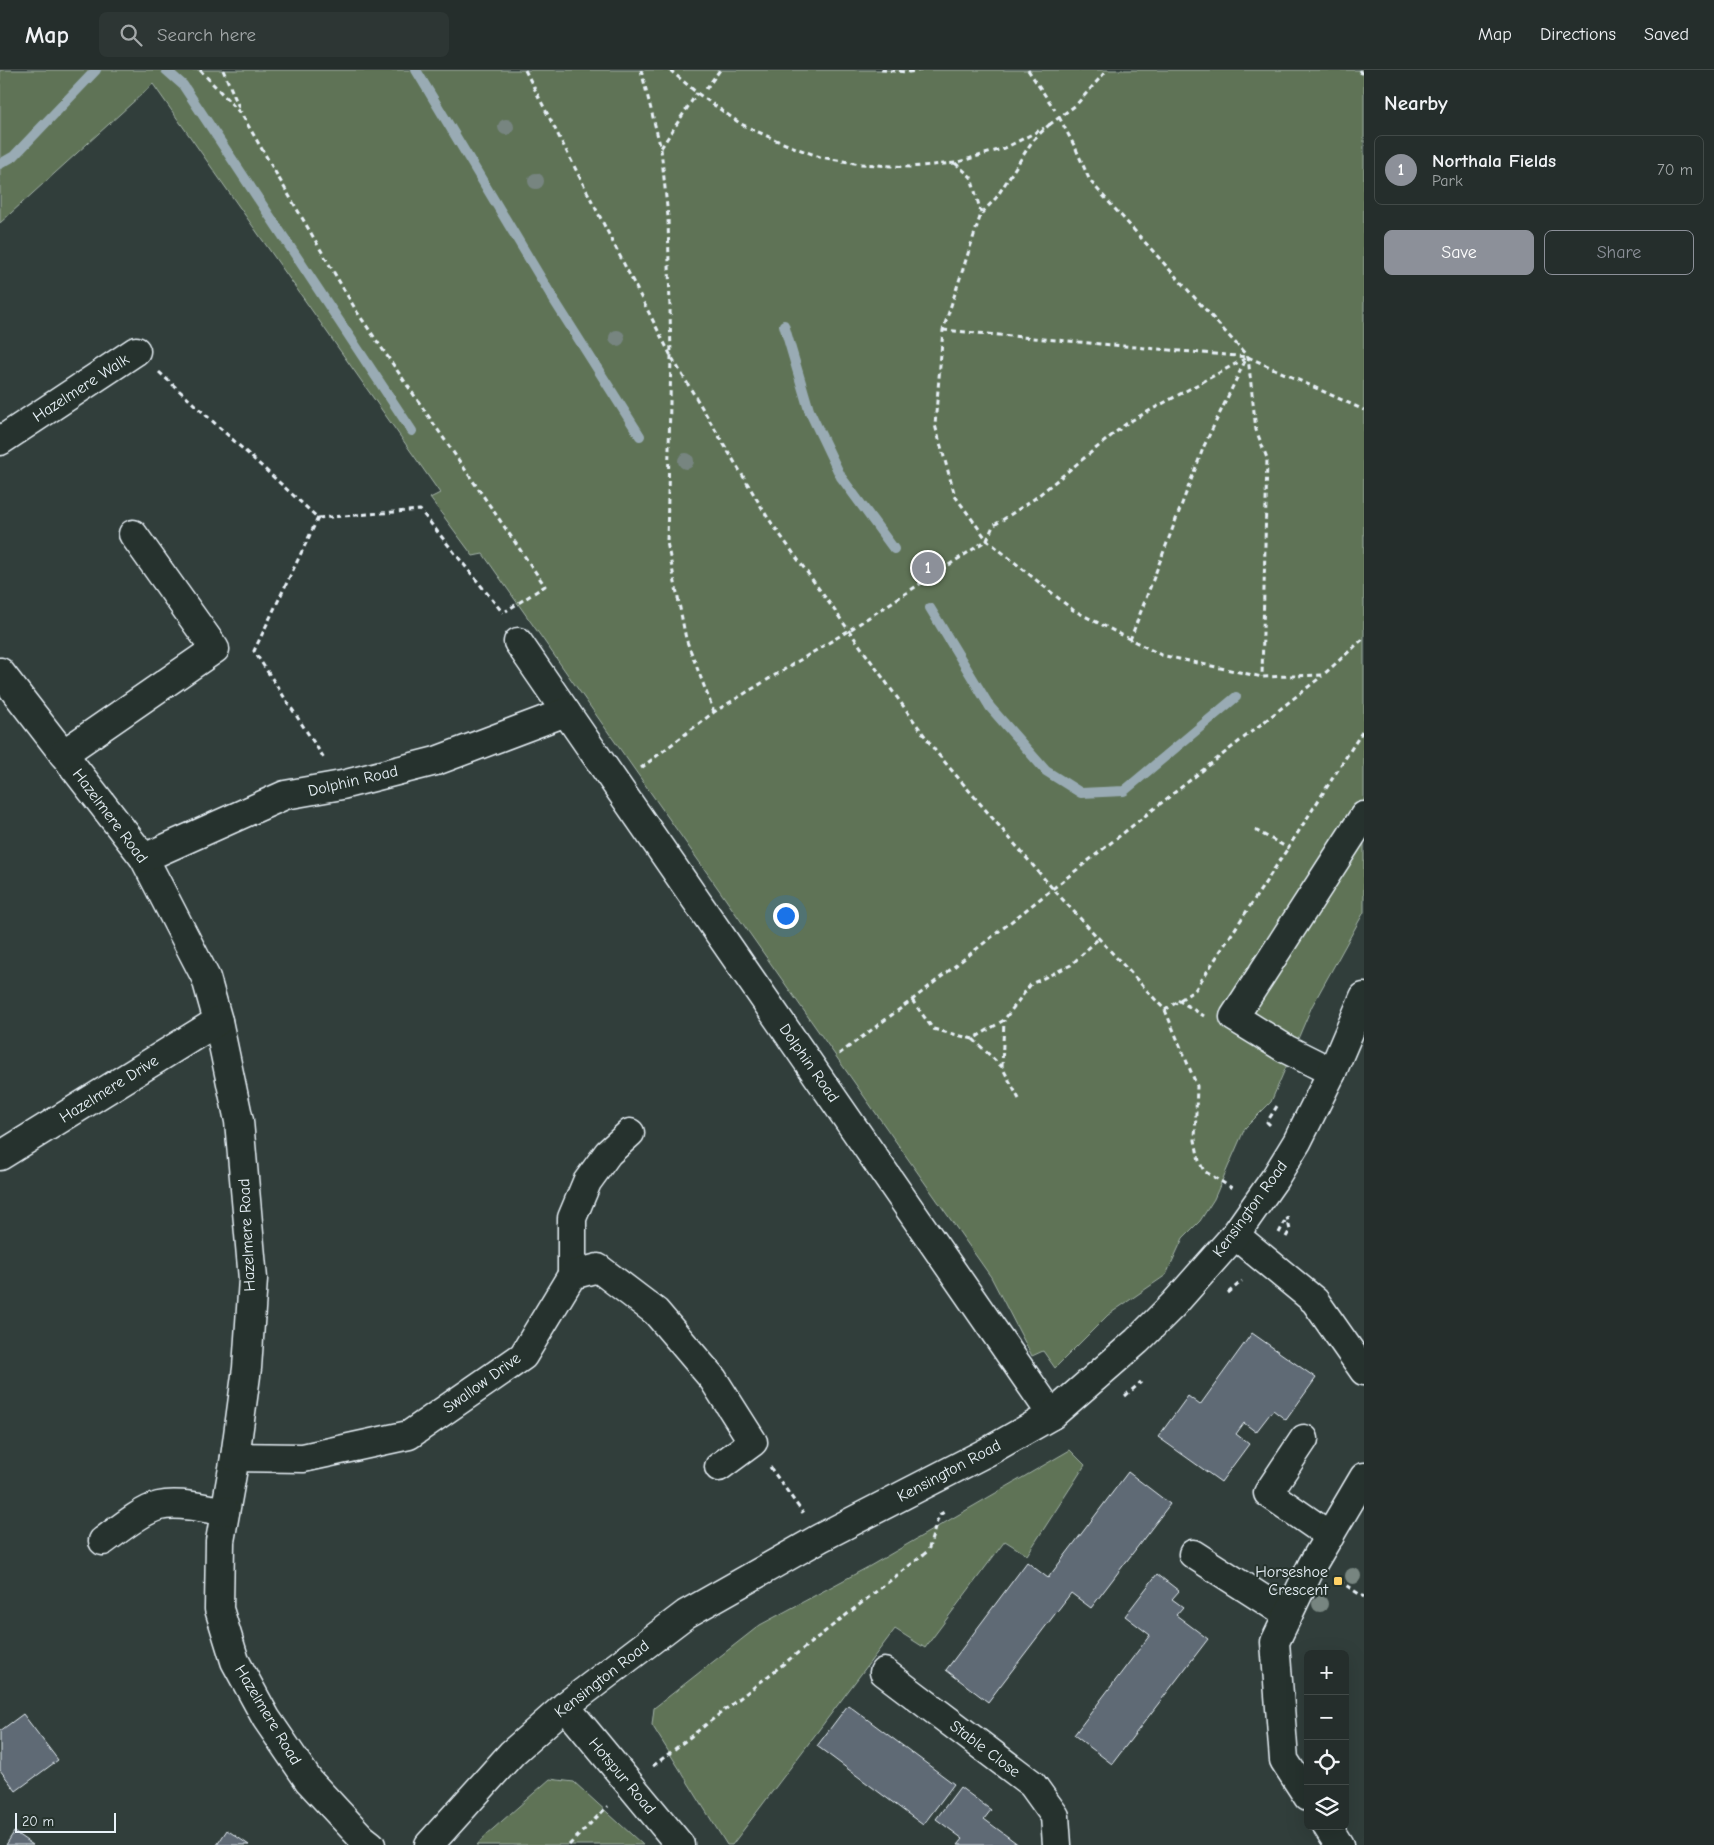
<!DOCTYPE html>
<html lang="en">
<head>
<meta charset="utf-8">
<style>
  body { margin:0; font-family:"Comic Neue",sans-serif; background:#2d3634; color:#f1f3f6 }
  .controls { position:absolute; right:15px; bottom:15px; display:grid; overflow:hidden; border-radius:8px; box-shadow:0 5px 20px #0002 }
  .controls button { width:45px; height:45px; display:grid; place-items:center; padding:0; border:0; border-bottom:1px solid #424a48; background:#252e2c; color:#f1f3f6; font:25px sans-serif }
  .scale { position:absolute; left:15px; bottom:12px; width:101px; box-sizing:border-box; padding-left:5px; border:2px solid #e8f1f8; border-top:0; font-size:14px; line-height:18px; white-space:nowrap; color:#e8f1f8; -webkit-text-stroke:4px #26332d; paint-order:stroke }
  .you { position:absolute; left:785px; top:845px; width:18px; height:18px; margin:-12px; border:4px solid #fff; border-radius:50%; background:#1a73e8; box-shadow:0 0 0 8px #1a73e833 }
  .badge { display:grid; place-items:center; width:32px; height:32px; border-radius:50%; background:#8c9099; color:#fff; font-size:16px; font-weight:700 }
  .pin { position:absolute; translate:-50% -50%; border:2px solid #fff; box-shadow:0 1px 5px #0006 }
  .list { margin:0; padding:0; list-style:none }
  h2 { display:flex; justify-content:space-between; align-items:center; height:65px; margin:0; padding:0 20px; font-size:21px }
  h2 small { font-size:16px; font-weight:400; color:#a3a8a9 }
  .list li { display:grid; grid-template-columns:32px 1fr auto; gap:15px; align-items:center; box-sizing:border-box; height:70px; margin:0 10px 10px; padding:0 10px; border:1px solid #424a48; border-radius:8px }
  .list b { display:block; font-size:19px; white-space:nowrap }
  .list p { margin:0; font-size:16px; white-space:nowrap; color:#a3a8a9 }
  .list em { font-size:16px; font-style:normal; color:#a3a8a9 }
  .actions { display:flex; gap:10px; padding:15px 20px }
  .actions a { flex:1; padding:11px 0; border:1px solid #8c9099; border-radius:8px; text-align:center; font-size:18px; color:#8c9099 }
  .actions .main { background:#8c9099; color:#fff }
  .icon { flex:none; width:28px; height:28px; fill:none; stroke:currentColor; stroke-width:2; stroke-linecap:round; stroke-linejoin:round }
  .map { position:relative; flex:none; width:1364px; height:1775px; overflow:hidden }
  header { display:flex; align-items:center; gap:30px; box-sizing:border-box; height:70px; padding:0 25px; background:#252e2c; border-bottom:1px solid #424a48 }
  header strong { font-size:24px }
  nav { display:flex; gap:28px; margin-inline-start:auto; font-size:18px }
  .search { width:350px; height:45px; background:#2d3634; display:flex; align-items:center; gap:12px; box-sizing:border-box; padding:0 18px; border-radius:8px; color:#a3a8a9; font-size:19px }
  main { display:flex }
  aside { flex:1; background:#252e2c }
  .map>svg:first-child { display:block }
</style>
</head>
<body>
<header>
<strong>Map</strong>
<div class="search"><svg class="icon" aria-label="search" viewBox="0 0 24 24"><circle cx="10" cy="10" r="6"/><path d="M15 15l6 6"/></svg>Search here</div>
<nav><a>Map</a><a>Directions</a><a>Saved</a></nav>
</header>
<main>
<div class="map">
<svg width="1364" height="1775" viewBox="0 0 1364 1775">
  <rect width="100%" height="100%" fill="#313e3b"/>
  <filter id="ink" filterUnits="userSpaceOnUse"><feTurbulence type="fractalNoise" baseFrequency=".02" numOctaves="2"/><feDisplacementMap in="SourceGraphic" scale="10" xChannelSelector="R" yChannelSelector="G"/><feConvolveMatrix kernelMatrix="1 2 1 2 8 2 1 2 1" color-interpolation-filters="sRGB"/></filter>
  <g filter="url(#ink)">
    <g fill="#5e7357" stroke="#a3b2a8">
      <polygon points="0,0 1364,0 1364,842 1312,936 1271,1032 1245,1058 1214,1129 1200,1151 1183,1168 1166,1205 1108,1245 1055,1298 1043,1281 1032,1286 991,1207 483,484 473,486 430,428 440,423 153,14 0,153"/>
      <polygon points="1070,1380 1085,1395 1027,1485 1005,1471 925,1578 895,1559 732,1775 727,1775 652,1655 654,1638 760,1555 870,1496"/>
      <polygon points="550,1709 574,1712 643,1775 477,1775 486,1765"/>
    </g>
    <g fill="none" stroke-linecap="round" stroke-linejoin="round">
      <g stroke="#99abb4" stroke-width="10">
        <polyline points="166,0 183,15 412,361"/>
        <polyline points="416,0 554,230 640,366"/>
        <polyline points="0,94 14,86 96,0"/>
        <polyline points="784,255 809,340 841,407 894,479"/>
        <polyline points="930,538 990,637 1046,701 1081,723 1124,721 1236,627"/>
      </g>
    </g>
    <g fill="#5f6a74" stroke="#e8f1f8">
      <polygon points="1252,1263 1316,1308 1286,1350 1273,1340 1256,1362 1244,1353 1236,1364 1249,1374 1221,1412 1158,1367 1188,1326 1200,1335"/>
      <polygon points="1128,1402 1170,1434 1091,1538 1071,1523 988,1632 946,1600 1027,1492 1048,1508"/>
      <polygon points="1157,1504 1179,1521 1172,1529 1183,1537 1176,1545 1208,1569 1112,1694 1074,1665 1150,1565 1125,1546"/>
      <polygon points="848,1635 954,1714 923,1755 817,1676"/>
      <polygon points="23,1644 58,1690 16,1721 0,1700 0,1661"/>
      <polygon points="960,1717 991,1740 984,1749 1019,1775 958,1775 963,1769 936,1749"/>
      <polygon points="227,1760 249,1775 217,1775"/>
      <polygon points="14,1762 33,1775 6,1775"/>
    </g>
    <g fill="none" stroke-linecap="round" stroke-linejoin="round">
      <g stroke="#e8f1f8" stroke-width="31">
        <g id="minor">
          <polyline points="0,371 136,281"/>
          <polyline points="518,572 566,642"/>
          <polyline points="0,602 144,788 206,908 218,951 239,1051 253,1209 247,1298 235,1387 220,1471 219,1539 235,1591 266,1648 309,1711 362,1768 371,1775"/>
          <polyline points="63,684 215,579 133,464"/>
          <polyline points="144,788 285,725 342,715 436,691 566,642 1052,1345"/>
          <polyline points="1332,1002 1286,979 1234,947 1364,746"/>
          <polyline points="0,1086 218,951"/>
          <polyline points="1235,1165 1315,1231 1364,1301"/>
          <polyline points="572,1205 572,1148 587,1112 608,1083 630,1063"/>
          <polyline points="1304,1369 1268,1423 1330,1466"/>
          <polyline points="235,1387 303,1388 409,1365 523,1286 572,1205 598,1198 656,1242 713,1309 753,1372 719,1397"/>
          <path d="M103 1471C117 1461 142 1440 159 1436 179 1431 205 1439 225 1441"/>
          <polyline points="1193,1484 1288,1545"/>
          <polyline points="884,1602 1032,1714 1055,1746 1057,1775"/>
          <polyline points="565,1636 680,1775"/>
          <polyline points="1308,1727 1284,1690 1275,1572 1312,1495 1364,1407"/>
          <polyline points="1327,1756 1339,1775"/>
          <polyline points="429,1775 512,1683 565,1636 686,1544 820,1468 987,1382 1052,1345 1137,1271 1173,1235 1235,1165 1275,1108 1297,1072 1332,1002 1364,927"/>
        </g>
      </g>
      <g stroke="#e8f1f8" stroke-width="3" stroke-dasharray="5 4" stroke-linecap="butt">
        <polyline points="200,0 242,45 357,242 545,516 506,541"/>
        <polyline points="223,0 241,42"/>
        <polyline points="525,0 671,286 768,448 937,683 1053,819 1165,940 1197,1016 1195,1070 1199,1091 1204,1101 1232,1118"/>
        <polyline points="641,0 661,79 668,147 671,286 667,472 686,569 714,642"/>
        <polyline points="670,0 697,23 741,54 780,72 820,87 860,94 910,97 955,93 1005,78 1044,58"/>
        <polyline points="881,0 909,2 923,0"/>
        <polyline points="1028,0 1055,40"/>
        <polyline points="1359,0 1364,7"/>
        <polyline points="706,19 720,0"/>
        <polyline points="1059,47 1076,79 1090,111 1248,287 1256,360 1267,388 1262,607"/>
        <polyline points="1050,54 1033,70 996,128 981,144 943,260 935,355 955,426 987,470 993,456 1034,429 1127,353 1248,287"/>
        <polyline points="1049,55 1076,35 1107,0"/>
        <polyline points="661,78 697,23"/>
        <polyline points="955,93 971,107 981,143"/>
        <polyline points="943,260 1248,287 1364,340"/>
        <polyline points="159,302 318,448 420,440 503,543"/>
        <polyline points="318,448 254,581 324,688"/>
        <polyline points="1130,570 1204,376 1247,287"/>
        <polyline points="641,698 714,642 848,561 987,470 1073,540 1161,585 1262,607 1323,605 1364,568"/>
        <polyline points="1255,760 1288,778 1364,659"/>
        <polyline points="912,930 933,959 973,969 1004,950 1031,914 1071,895 1098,869"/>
        <polyline points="1178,930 1204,946"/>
        <polyline points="1165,940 1195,920 1288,778"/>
        <polyline points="973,969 1002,997 1019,1029"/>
        <polyline points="839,984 912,930 1322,606"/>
        <polyline points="1002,997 1004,950"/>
        <polyline points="1270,1055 1267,1052 1279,1033"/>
        <polyline points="1279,1163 1285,1151"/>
        <polyline points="1286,1167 1290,1160 1287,1147"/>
        <polyline points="1228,1223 1242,1211"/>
        <polyline points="1125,1326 1141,1312"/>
        <polyline points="770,1397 803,1443"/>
        <polyline points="1339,1511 1364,1527"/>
        <polyline points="653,1696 928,1481 939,1445 946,1441"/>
        <polyline points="569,1775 608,1736"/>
      </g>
      <use href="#minor" stroke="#26332d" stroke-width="28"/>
    </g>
    <g fill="#778580">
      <circle cx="506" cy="57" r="8"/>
      <circle cx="536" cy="111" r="8"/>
      <circle cx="617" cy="268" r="8"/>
      <circle cx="686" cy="391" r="8"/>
      <circle cx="1353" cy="1506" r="8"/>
      <circle cx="1320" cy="1534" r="8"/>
    </g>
  </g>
  <rect fill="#ffd166" stroke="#26332d" stroke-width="2" x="1333" y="1506" width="10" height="10" rx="2.5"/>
  <g text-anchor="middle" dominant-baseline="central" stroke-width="4" stroke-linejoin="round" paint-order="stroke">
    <g font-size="16" fill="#e8f1f8" stroke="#26332d">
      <text transform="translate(81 318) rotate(-33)">Hazelmere Walk</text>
      <text transform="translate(353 711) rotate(-13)">Dolphin Road</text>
      <text transform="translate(110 746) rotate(53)">Hazelmere Road</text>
      <text transform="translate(809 993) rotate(55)">Dolphin Road</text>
      <text transform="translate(109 1019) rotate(-32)">Hazelmere Drive</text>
      <text transform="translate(1250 1139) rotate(-54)">Kensington Road</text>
      <text transform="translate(247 1165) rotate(-93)">Hazelmere Road</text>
      <text transform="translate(482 1313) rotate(-36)">Swallow Drive</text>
      <text transform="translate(949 1401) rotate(-28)">Kensington Road</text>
      <text transform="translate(602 1609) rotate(-38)">Kensington Road</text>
      <text transform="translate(268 1645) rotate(59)">Hazelmere Road</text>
      <text transform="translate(985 1679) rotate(37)">Stable Close</text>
      <text transform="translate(622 1706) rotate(50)">Hotspur Road</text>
    </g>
    <g font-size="16" fill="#e8f1f8" stroke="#26332d" text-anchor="end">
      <text x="1328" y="1502">Horseshoe<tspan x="1328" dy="18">Crescent</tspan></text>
    </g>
  </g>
</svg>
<div class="controls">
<button>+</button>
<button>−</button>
<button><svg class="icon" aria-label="locate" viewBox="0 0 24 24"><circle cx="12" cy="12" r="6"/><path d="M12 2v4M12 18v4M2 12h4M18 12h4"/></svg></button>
<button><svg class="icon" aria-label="layers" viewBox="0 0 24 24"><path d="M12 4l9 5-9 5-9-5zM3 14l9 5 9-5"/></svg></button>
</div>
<div class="scale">20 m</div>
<div class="you"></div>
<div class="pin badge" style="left:928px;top:498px">1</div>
</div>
<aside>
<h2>Nearby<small></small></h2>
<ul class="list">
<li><span class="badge">1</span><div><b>Northala Fields</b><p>Park</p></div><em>70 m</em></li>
</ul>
<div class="actions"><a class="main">Save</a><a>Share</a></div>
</aside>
</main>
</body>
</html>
